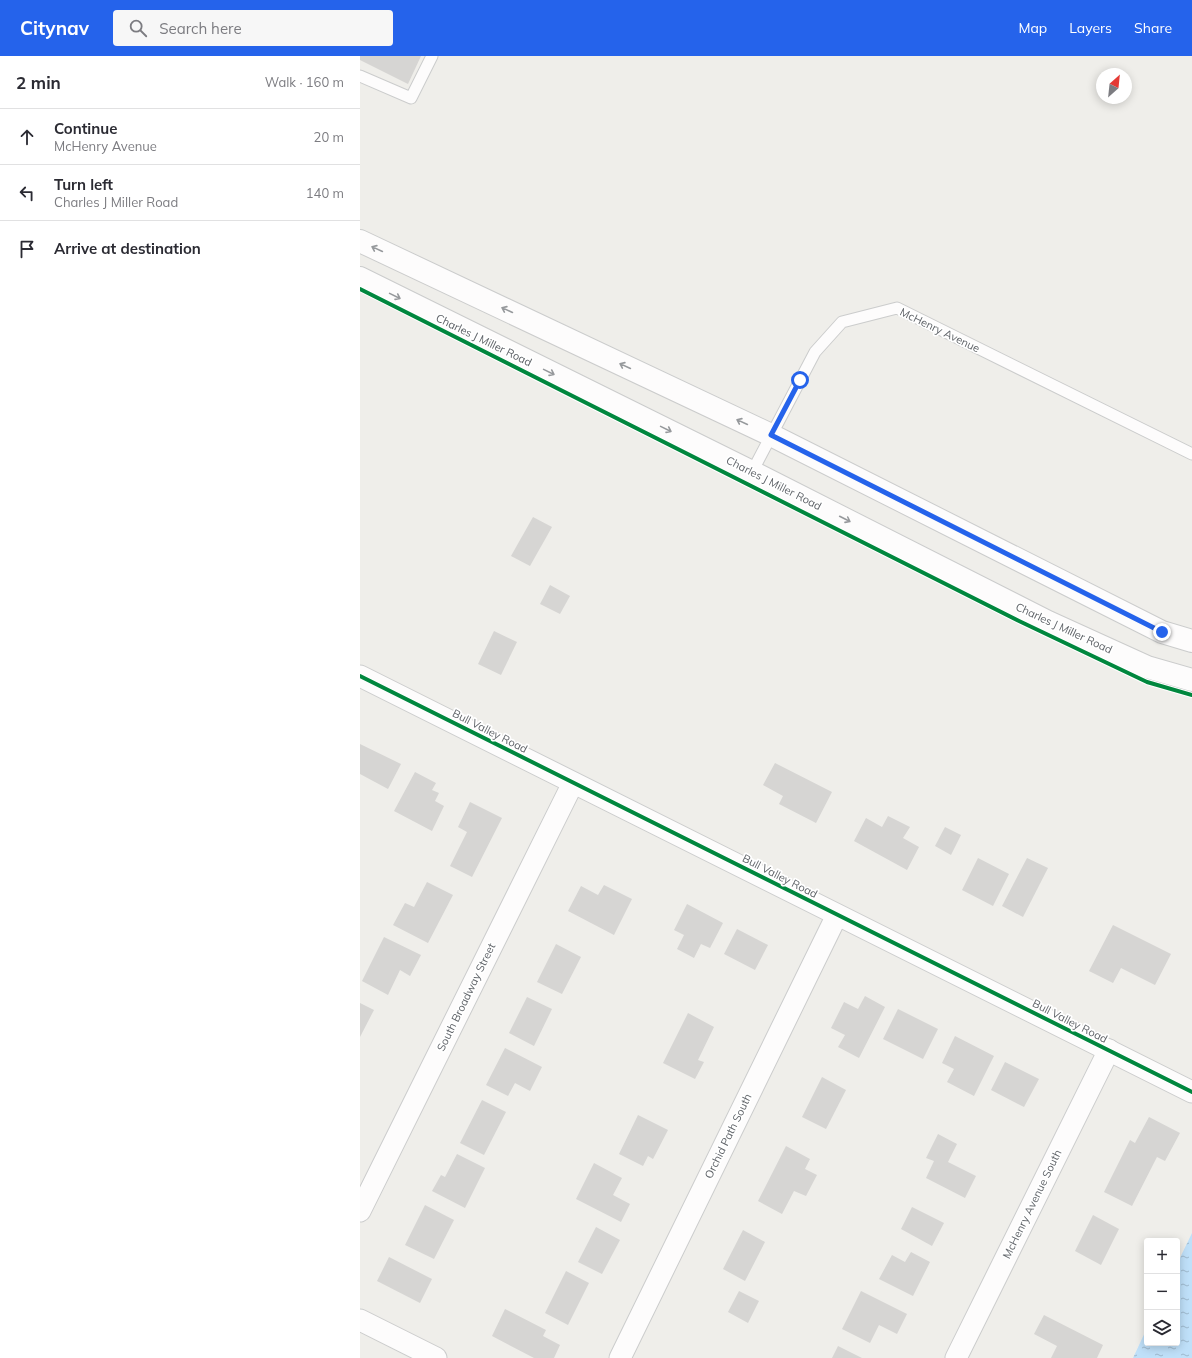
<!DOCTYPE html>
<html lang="en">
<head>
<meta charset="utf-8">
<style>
  body { margin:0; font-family:Mulish,sans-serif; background:#f7f7f7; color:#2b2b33 }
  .controls { position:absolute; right:12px; bottom:12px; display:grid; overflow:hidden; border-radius:4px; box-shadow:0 2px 10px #0003 }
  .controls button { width:36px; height:36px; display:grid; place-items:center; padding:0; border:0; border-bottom:1px solid #e1e1e2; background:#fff; color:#2b2b33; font:20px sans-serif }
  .compass { position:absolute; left:736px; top:12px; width:36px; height:36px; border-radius:50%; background:#fff; box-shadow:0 2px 10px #0003; rotate:27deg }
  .stop { position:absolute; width:12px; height:12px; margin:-9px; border:3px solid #2563eb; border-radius:50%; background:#fff }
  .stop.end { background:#2563eb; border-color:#fff; box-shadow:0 1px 4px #0008 }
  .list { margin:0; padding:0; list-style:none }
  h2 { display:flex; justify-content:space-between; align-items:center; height:52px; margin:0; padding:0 16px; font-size:17px }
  h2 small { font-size:13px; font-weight:400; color:#7c7c81 }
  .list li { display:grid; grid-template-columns:26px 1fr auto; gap:12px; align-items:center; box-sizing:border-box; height:56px; padding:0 16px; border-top:1px solid #e1e1e2 }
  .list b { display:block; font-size:15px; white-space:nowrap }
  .list p { margin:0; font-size:13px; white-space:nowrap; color:#7c7c81 }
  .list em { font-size:13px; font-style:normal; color:#7c7c81 }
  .icon { flex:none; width:22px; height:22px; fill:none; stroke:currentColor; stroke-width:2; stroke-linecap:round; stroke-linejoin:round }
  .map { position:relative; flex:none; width:832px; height:1302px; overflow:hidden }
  header { display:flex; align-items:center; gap:24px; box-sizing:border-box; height:56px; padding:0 20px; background:#2563eb; color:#fff }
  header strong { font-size:19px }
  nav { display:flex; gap:22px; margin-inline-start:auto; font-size:14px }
  .search { width:280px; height:36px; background:#f7f7f7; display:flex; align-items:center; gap:10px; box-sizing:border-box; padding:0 14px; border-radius:4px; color:#7c7c81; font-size:15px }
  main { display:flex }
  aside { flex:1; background:#fff }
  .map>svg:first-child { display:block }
</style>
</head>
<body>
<header>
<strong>Citynav</strong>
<div class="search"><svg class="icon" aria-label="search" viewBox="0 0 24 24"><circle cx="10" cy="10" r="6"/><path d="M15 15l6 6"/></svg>Search here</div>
<nav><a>Map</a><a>Layers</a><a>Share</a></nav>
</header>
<main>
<aside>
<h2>2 min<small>Walk · 160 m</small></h2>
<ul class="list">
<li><svg class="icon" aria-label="ahead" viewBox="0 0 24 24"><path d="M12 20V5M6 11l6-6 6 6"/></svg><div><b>Continue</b><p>McHenry Avenue</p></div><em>20 m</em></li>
<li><svg class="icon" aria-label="left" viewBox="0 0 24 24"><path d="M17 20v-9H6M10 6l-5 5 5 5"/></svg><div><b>Turn left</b><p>Charles J Miller Road</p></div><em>140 m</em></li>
<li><svg class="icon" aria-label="arrive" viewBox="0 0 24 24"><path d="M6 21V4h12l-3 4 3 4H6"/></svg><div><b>Arrive at destination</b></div></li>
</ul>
</aside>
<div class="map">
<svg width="832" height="1302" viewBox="0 0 832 1302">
  <defs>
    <pattern id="water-ripples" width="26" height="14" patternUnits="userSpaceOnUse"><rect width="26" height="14" fill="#bfe0f9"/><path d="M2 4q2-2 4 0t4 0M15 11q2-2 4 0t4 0" fill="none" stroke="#9eb9cd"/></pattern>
  </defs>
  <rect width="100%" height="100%" fill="#efeeea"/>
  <polygon fill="url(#water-ripples)" points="832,1177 832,1302 773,1302 787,1272 787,1287 817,1287 817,1208"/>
  <g fill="#d6d5d3">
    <polygon points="0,0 61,0 48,28 0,4"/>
    <polygon points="173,461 192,471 170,510 151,500"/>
    <polygon points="190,529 210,540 200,558 180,548"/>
    <polygon points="134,575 157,586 141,619 118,608"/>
    <polygon points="0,688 41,708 28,733 0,718"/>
    <polygon points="415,707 472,736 456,767 419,748 423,740 403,729"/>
    <polygon points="55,716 76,727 72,734 79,737 75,745 84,750 72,775 34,755"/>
    <polygon points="110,746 142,762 112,821 90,810 107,776 98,771"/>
    <polygon points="528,760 550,771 543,782 559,791 547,814 494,785 506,762 522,771"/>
    <polygon points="585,771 601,779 591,799 575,790"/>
    <polygon points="618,802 649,818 633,850 602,834"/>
    <polygon points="667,802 688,812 663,861 642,850"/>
    <polygon points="67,826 93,839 68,887 33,869 45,847 54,851"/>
    <polygon points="244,829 272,843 254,879 208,855 221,830 238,839"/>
    <polygon points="327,848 363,867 350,892 341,888 334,902 317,893 324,879 314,874"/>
    <polygon points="753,869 811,898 795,929 761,912 753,927 729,915"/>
    <polygon points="377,873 408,889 395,914 364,898"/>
    <polygon points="24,881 61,899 50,920 40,914 28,939 2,925"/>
    <polygon points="196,888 221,901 202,938 177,926"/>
    <polygon points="505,940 525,951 499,1002 478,991 485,979 471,972 484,946 498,953"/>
    <polygon points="167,941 192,953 174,990 149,977"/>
    <polygon points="0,947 14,954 0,981"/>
    <polygon points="538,953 578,973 563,1003 523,983"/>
    <polygon points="328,957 354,971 338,1004 344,1006 335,1023 303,1007"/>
    <polygon points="595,980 634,1000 614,1040 587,1026 594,1013 582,1007"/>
    <polygon points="145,992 182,1011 170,1035 155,1027 148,1040 126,1029"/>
    <polygon points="645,1006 679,1023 664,1051 631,1034"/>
    <polygon points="462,1021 486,1034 466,1073 442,1061"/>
    <polygon points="122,1044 146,1056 124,1099 100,1087"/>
    <polygon points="278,1059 308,1074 293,1103 288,1100 283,1110 259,1098"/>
    <polygon points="789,1061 820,1077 805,1105 797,1101 772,1150 744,1136 770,1084 775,1087"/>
    <polygon points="578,1078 597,1088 588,1106 616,1120 605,1142 566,1122 574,1105 566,1102"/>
    <polygon points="426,1090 450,1103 445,1113 457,1119 446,1140 434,1135 422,1158 398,1145"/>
    <polygon points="97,1098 125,1112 105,1152 72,1135 81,1119 85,1121"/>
    <polygon points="234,1107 262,1122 253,1139 270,1148 261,1166 216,1143"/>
    <polygon points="65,1149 94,1164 74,1203 45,1189"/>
    <polygon points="552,1151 584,1167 572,1190 541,1173"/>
    <polygon points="733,1159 759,1173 741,1209 715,1195"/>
    <polygon points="236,1171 260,1184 242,1218 218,1206"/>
    <polygon points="383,1174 405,1186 385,1225 363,1213"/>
    <polygon points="551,1196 570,1206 553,1240 519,1223 532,1199 545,1206"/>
    <polygon points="29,1201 72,1223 60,1247 17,1225"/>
    <polygon points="206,1215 229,1227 208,1269 185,1257"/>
    <polygon points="379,1235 399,1245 388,1267 368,1256"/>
    <polygon points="501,1235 547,1258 537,1278 519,1269 510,1287 482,1273"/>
    <polygon points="145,1253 186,1274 183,1280 200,1289 194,1302 174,1302 132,1280"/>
    <polygon points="684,1259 743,1289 737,1302 691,1302 697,1290 674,1278"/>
    <polygon points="478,1290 502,1302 472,1302"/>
  </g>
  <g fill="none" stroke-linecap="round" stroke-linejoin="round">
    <g stroke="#cbcccc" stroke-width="13">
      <g id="service">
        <polyline points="0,20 51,42 72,0"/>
        <polyline points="392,416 455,296 482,266 537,252 832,398"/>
      </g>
    </g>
    <g stroke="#cbcccc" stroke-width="23">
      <g id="minor">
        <polyline points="0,620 832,1036"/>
        <polyline points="0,1155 213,727"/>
        <polyline points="0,1264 76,1302"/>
        <polyline points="260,1302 477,859"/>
        <polyline points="596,1302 749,994"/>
      </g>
    </g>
    <g stroke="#cbcccc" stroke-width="24">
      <g id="tertiary">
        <polyline points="0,185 411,379 802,576 832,585"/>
        <polyline points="0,222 392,416 688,566 787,611 832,624"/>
      </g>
    </g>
    <use href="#service" stroke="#fdfcfc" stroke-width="11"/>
    <use href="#minor" stroke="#fdfcfc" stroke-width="21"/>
    <use href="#tertiary" stroke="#fdfcfc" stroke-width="22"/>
    <g stroke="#fff" stroke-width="6">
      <g id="cycleway">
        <polyline points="0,233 659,565 787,626 832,639"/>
        <polyline points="0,620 832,1036"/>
      </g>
    </g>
    <use href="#cycleway" stroke="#00873e" stroke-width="4"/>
  </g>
  <defs><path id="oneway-shaft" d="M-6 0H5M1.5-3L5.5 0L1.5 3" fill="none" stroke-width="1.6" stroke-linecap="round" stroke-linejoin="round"/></defs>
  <g stroke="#96999c">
    <use href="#oneway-shaft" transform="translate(17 193) rotate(-155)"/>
    <use href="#oneway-shaft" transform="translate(35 240) rotate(26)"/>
    <use href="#oneway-shaft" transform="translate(147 254) rotate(-155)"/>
    <use href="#oneway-shaft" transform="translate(265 310) rotate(-155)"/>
    <use href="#oneway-shaft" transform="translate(189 316) rotate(26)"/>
    <use href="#oneway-shaft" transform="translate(382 366) rotate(-155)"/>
    <use href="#oneway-shaft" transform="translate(306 373) rotate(26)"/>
    <use href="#oneway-shaft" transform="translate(485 463) rotate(27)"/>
  </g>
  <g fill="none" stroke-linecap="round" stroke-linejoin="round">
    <polyline stroke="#2563eb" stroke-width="5" points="440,324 411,379 802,576"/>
  </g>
  <g text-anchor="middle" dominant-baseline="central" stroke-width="3.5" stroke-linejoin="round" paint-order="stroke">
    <g font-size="11" fill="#5f6368" stroke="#fff">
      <text transform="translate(580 274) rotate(26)">McHenry Avenue</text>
      <text transform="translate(124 284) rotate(26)">Charles J Miller Road</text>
      <text transform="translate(414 427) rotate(27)">Charles J Miller Road</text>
      <text transform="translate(704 572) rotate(25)">Charles J Miller Road</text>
      <text transform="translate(130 675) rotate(27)">Bull Valley Road</text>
      <text transform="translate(420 820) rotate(27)">Bull Valley Road</text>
      <text transform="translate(106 941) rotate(-64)">South Broadway Street</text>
      <text transform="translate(710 965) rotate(27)">Bull Valley Road</text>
      <text transform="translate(368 1080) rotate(-64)">Orchid Path South</text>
      <text transform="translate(672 1148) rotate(-64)">McHenry Avenue South</text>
    </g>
  </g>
</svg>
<div class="controls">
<button>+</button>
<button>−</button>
<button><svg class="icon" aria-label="layers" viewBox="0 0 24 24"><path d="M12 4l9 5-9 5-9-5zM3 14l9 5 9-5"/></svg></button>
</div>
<svg class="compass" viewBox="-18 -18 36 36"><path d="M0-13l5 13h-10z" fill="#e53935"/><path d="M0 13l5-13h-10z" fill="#7c7c81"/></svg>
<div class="stop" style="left:440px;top:324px"></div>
<div class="stop end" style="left:802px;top:576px"></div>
</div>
</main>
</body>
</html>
